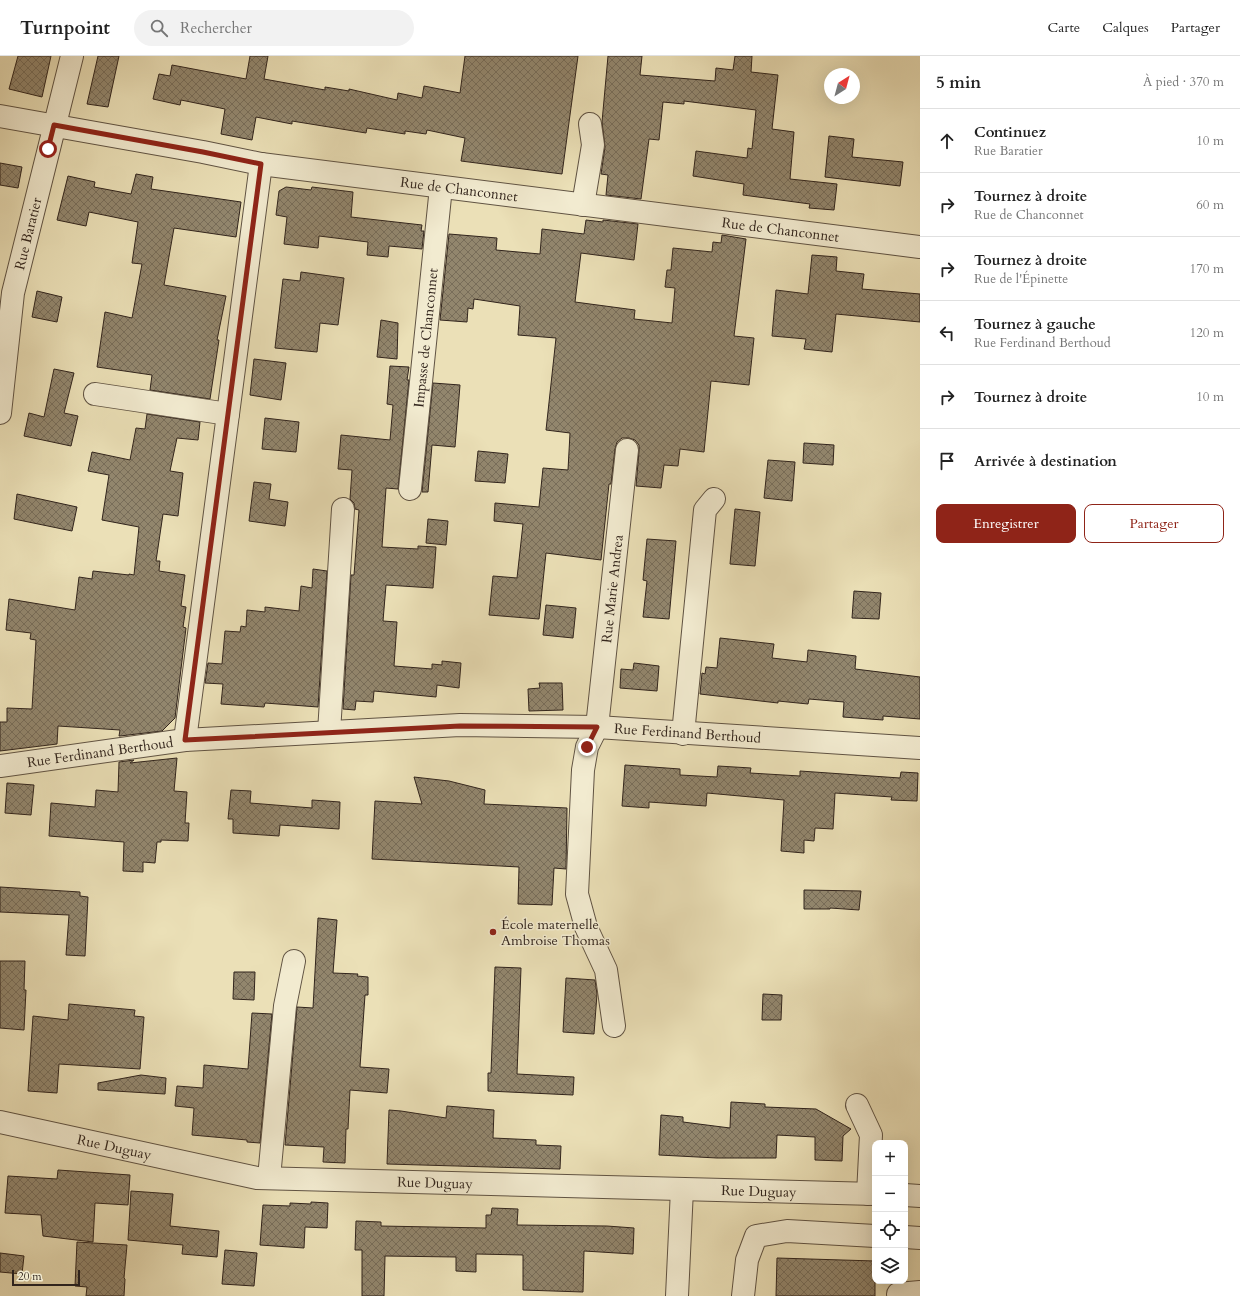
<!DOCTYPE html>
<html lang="fr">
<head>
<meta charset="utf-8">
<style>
  body { margin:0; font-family:Cardo,serif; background:#f2f2f2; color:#222 }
  .controls { position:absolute; right:12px; bottom:12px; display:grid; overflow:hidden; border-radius:8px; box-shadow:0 4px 16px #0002 }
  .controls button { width:36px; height:36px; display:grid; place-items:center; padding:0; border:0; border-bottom:1px solid #e0e0e0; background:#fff; color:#222; font:20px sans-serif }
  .compass { position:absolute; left:824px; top:12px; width:36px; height:36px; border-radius:50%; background:#fff; box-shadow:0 4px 16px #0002; rotate:36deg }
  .scale { position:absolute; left:12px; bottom:10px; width:68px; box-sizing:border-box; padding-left:4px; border:2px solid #31241c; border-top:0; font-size:11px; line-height:14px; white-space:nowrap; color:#31241c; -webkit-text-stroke:3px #f2ebd0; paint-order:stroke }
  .stop { position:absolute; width:12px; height:12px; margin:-9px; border:3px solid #8f2418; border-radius:50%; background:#fff }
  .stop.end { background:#8f2418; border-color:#fff; box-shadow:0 1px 4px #0008 }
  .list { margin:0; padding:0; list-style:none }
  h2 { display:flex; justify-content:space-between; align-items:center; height:52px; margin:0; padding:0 16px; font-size:17px }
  h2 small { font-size:13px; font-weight:400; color:#767676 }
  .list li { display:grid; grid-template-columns:26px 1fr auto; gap:12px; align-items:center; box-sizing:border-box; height:64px; padding:0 16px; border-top:1px solid #e0e0e0 }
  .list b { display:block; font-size:15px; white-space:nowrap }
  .list p { margin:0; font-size:13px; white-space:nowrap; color:#767676 }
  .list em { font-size:13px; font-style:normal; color:#767676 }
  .actions { display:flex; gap:8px; padding:12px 16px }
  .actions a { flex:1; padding:9px 0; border:1px solid #8f2418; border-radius:8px; text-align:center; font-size:14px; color:#8f2418 }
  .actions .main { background:#8f2418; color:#fff }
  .icon { flex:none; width:22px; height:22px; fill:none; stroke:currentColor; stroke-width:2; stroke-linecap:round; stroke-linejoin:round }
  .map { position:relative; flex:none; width:920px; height:1240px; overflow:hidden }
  header { display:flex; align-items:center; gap:24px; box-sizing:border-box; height:56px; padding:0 20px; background:#fff; border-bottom:1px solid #e0e0e0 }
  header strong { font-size:19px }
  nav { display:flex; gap:22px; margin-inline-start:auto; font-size:14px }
  .search { width:280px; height:36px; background:#f2f2f2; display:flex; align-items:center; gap:10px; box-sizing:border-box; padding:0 14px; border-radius:22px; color:#767676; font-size:15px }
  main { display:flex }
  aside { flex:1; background:#fff }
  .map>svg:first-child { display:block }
</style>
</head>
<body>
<header>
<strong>Turnpoint</strong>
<div class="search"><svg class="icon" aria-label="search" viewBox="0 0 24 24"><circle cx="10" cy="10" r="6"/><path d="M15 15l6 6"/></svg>Rechercher</div>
<nav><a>Carte</a><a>Calques</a><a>Partager</a></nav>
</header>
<main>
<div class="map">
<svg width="920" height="1240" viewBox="0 0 920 1240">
  <defs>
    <pattern id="building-cross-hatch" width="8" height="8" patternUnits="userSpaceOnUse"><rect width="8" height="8" fill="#92866d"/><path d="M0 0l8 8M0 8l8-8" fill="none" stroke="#786d59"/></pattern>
  </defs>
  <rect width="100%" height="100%" fill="#ebe0b7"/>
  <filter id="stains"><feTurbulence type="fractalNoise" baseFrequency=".005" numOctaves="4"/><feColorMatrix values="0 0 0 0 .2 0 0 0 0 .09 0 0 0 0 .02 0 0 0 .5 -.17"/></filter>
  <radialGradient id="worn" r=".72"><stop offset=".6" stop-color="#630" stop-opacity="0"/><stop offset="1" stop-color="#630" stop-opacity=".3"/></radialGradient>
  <g fill="url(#building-cross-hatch)" stroke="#31241c">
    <polygon points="18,0 51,0 42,41 9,33"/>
    <polygon points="98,0 119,0 108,51 87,48"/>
    <polygon points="250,0 268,0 264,23 325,34 325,31 349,35 349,33 397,44 398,37 422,42 424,30 460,37 465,0 578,0 562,118 461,105 465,82 427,74 426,78 405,75 405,78 367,72 366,77 292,65 292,68 256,61 252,84 221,78 225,53 181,44 180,49 153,43 159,18 170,20 172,9 246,23"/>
    <polygon points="608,0 642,0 640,19 715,25 716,12 733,14 735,0 752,0 751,16 778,19 772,73 794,76 790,123 837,128 834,154 809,152 810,148 743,139 744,128 693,120 696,95 747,102 748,92 752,93 756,54 684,45 684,48 663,46 659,84 649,83 641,143 606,139 608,119 601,118 605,91 602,66"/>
    <polygon points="829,80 854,83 852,101 903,106 900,130 825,121"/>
    <polygon points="0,107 22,111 18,132 0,129"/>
    <polygon points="136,118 153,121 151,133 241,146 236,181 174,172 164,229 226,240 217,284 219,284 210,343 150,334 152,319 97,311 105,256 132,262 142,208 132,207 138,166 89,156 86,170 57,164 68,120 95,126 94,131 131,138"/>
    <polygon points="286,131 311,134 312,131 353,136 351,161 422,169 421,175 424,175 422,193 389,190 388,201 367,199 368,186 319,180 318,192 284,188 287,161 276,159 279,135"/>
    <polygon points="586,164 603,166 603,164 638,168 634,204 581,197 575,246 635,254 634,263 672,267 675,232 665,231 667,214 671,214 673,192 712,196 713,186 721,187 722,179 746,183 734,280 754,282 749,329 711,325 704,396 680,393 678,410 664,409 661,432 636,430 639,395 639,389 635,384 629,382 622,382 617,386 615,393 611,428 609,428 601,504 546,497 539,563 489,559 493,520 517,522 523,468 494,465 495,447 539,451 543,412 568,414 570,377 546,374 556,282 518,279 520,250 474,243 473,253 468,252 467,266 440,264 449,178 497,182 496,194 540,198 542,173 584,178"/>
    <polygon points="812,199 837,201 836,215 864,218 862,233 920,238 920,266 836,258 832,296 804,293 806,283 772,280 776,234 808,238"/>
    <polygon points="301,216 344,222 338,269 320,267 317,296 275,292 283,223 300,225"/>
    <polygon points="37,235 62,241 57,266 32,261"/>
    <polygon points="381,264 398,267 397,303 377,301"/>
    <polygon points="254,303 286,307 281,344 250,339"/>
    <polygon points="390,310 409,311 407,324 409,324 398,433 386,432 382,491 418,493 418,490 436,491 433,532 386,529 383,565 397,566 394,610 432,613 432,608 442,609 442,605 461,607 459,632 437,629 436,641 374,635 373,646 356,645 355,654 343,653 351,519 354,519 359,454 355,453 354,447 350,443 352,414 338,413 341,379 390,384 393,349 387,348"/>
    <polygon points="54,313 74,317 64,357 78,360 71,390 24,380 29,357 44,361"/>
    <polygon points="433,327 460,329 455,391 432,389 428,436 422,436"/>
    <polygon points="147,358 200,366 198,384 177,382 170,415 183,417 178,460 163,458 156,505 160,505 159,515 185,519 181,550 186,551 183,571 186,572 175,662 162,675 120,680 119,680 120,674 58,670 57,688 0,695 0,666 7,666 7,652 32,653 36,584 30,583 31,577 6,574 9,543 75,554 79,521 92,523 93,515 129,519 129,518 134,519 139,471 102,464 109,419 88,415 92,396 130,404 136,372 145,373"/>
    <polygon points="265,362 299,366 296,396 262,393"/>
    <polygon points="804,387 834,389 833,409 803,407"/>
    <polygon points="478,395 508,398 505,427 475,425"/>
    <polygon points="768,404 795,406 792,445 764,442"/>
    <polygon points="254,426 271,428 269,443 288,446 285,470 249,465"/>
    <polygon points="17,438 77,451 72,475 14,463"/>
    <polygon points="735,453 760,456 755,510 730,508"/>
    <polygon points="428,463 448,465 446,489 426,487"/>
    <polygon points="647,483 676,485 669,563 643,561 647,525 643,524"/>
    <polygon points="313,513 327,515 318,651 265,647 264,651 221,648 223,628 205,627 208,607 222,608 225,575 240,576 241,570 246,571 247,554 265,556 265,551 299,555 301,530 312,532"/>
    <polygon points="854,535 881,537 879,563 852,562"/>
    <polygon points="546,549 576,552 573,582 543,579"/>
    <polygon points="720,582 774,588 772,602 807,606 808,594 856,600 855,613 920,621 920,663 883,660 883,664 843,661 844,646 809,643 808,648 778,645 778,647 700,638 702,617 705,618 706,611 717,612"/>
    <polygon points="634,607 659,610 657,635 620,632 621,613 633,614"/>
    <polygon points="539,627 562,627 563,654 529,655 528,633 540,632"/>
    <polygon points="177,702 174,735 187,736 185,767 189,767 188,785 161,784 161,786 157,786 155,807 143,806 143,816 123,815 124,786 49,780 51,747 95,751 96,734 118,736 119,706 134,704 130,707"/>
    <polygon points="625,709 680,713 680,719 717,721 718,710 751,712 750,717 800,720 800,715 900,722 901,716 918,717 917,745 891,744 892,741 835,737 833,773 815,772 814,785 804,784 804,797 781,795 784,744 707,737 706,750 649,746 649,752 622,750"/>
    <polygon points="414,721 449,725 485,734 484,748 567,752 566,813 554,812 552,849 518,848 519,811 372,803 375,745 422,748"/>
    <polygon points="7,727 34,729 31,759 5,757"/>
    <polygon points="231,734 251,735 250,747 312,752 312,744 340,746 339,773 280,769 279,780 233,777 233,763 228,763"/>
    <polygon points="0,831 80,836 80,840 88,841 85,900 66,899 69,859 0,856"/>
    <polygon points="804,834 861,835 859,854 830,852 830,853 804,853"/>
    <polygon points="318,862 337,864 333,917 358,918 357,920 368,921 368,939 365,939 360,1011 389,1013 387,1037 350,1034 348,1073 346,1073 345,1107 323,1106 324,1091 285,1089 297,951 313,952"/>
    <polygon points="0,905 25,905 24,934 26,934 24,974 0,972"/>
    <polygon points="495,911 521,912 517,1018 574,1021 573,1039 488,1035 488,1017 491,1017"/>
    <polygon points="234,916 255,916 254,944 233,943"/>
    <polygon points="566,922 595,924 597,938 594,978 563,976"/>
    <polygon points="763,938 782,939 781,964 762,964"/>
    <polygon points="69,948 135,954 134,960 144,961 140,1013 59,1008 57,1037 28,1035 33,960 68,964"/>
    <polygon points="252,957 272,958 260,1087 247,1086 247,1084 192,1079 194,1052 175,1050 177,1030 203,1032 204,1009 248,1013"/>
    <polygon points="141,1019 166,1022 165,1038 98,1034 98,1027"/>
    <polygon points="731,1046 765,1048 765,1051 816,1053 851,1073 843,1080 842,1105 815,1104 815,1081 777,1079 776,1102 717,1102 659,1099 661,1059 683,1061 683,1066 730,1072"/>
    <polygon points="447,1050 494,1054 493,1082 536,1084 536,1089 561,1090 560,1113 387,1108 389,1054 401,1055 446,1062"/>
    <polygon points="58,1114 130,1119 128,1149 95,1147 93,1186 43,1180 41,1159 5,1157 8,1120 57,1123"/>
    <polygon points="131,1135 173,1138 170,1170 219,1175 217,1201 182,1198 183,1189 128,1184"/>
    <polygon points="311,1146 328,1147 327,1172 305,1171 304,1192 260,1189 263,1149 290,1150 290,1147 311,1148"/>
    <polygon points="492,1152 518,1153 517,1169 607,1170 634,1172 633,1198 584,1195 583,1236 523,1234 523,1199 476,1198 476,1216 456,1215 456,1201 385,1200 384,1240 362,1240 362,1194 355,1194 356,1165 381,1166 381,1170 486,1172 486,1159 491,1159"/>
    <polygon points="77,1186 127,1189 124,1222 125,1223 124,1240 86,1240 87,1231 75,1230"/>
    <polygon points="225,1194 257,1197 254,1230 222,1228"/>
    <polygon points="0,1197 24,1200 22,1218 0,1216"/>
    <polygon points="777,1202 875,1205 875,1240 776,1240"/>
  </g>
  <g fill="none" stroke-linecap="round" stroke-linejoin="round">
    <g stroke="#605343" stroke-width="24">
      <g id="minor">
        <path id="s1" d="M0 60 203 96 261 108 920 191"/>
        <polyline points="583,149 593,89 590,68"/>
        <polyline points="95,338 228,358"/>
        <path id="s2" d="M0 357 13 237 72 0"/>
        <path id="s3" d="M410 433 441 131"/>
        <polyline points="329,676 343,453"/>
        <polyline points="683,678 705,454 714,443"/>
        <polyline points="185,684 261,108"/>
        <path id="s4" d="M0 710 185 684 460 669 597 671 920 692"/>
        <path id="s5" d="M614 970 606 914 586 871 577 838 583 714 587 691 597 671 627 394"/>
        <polyline points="857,1049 871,1079 868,1138"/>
        <path id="s6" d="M0 1066 257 1122 875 1138"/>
        <polyline points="269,1122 285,950 294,905"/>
        <polyline points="905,1139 920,1140"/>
        <polyline points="905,1181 920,1182"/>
        <polyline points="898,1238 920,1236"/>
        <polyline points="677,1240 682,1133"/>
        <polyline points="743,1240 747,1204 756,1180 787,1175 875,1180"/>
      </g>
    </g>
    <use href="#minor" stroke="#f2ebd0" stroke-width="22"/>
  </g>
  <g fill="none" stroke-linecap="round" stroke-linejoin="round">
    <polyline stroke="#8f2418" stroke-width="5" points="48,93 54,69 203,96 261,108 185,684 460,670 597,671 587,691"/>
  </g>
  <circle fill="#8f2418" stroke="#f2ebd0" stroke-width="1.5" cx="493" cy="876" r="4"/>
  <g text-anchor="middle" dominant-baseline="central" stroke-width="3" stroke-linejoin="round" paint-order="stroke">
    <g font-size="14" fill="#31241c" stroke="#f2ebd0">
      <text stroke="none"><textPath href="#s1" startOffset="465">Rue de Chanconnet</textPath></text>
      <text stroke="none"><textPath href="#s1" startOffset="789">Rue de Chanconnet</textPath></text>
      <text stroke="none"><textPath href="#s2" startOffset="182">Rue Baratier</textPath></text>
      <text stroke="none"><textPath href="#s3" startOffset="152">Impasse de Chanconnet</textPath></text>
      <text stroke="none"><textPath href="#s5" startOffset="447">Rue Marie Andrea</textPath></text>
      <text stroke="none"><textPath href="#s4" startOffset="690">Rue Ferdinand Berthoud</textPath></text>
      <text stroke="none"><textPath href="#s4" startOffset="101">Rue Ferdinand Berthoud</textPath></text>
      <text stroke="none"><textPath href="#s6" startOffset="117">Rue Duguay</textPath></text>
      <text stroke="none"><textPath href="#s6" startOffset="441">Rue Duguay</textPath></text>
      <text stroke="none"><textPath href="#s6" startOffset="765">Rue Duguay</textPath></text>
    </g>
    <g font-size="14" fill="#31241c" stroke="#f2ebd0" text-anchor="start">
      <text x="501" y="868">École maternelle<tspan x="501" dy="16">Ambroise Thomas</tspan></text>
    </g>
  </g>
  <rect width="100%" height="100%" filter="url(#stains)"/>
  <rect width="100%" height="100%" fill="url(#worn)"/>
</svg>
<div class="controls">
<button>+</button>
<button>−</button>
<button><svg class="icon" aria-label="locate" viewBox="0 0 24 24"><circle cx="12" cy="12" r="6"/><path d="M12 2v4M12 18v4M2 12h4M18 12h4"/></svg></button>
<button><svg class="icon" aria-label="layers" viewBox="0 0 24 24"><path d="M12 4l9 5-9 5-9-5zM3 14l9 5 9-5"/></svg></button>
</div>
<svg class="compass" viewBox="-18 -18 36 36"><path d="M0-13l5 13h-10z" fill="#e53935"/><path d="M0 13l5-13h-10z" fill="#767676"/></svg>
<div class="scale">20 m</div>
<div class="stop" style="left:48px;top:93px"></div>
<div class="stop end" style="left:587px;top:691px"></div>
</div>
<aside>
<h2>5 min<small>À pied · 370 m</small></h2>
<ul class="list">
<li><svg class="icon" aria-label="ahead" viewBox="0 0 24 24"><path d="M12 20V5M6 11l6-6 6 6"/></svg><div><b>Continuez</b><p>Rue Baratier</p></div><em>10 m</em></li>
<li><svg class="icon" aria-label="right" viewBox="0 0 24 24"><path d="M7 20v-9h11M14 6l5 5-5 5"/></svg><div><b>Tournez à droite</b><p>Rue de Chanconnet</p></div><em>60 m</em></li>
<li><svg class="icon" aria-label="right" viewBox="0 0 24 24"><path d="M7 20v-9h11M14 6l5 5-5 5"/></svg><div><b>Tournez à droite</b><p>Rue de l'Épinette</p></div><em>170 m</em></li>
<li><svg class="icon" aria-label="left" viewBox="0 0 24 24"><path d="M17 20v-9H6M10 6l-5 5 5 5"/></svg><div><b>Tournez à gauche</b><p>Rue Ferdinand Berthoud</p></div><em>120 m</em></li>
<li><svg class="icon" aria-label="right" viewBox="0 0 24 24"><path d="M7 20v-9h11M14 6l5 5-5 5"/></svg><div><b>Tournez à droite</b></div><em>10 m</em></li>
<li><svg class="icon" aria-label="arrive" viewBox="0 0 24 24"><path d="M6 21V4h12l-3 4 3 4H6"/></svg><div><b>Arrivée à destination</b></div></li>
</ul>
<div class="actions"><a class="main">Enregistrer</a><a>Partager</a></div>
</aside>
</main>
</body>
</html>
